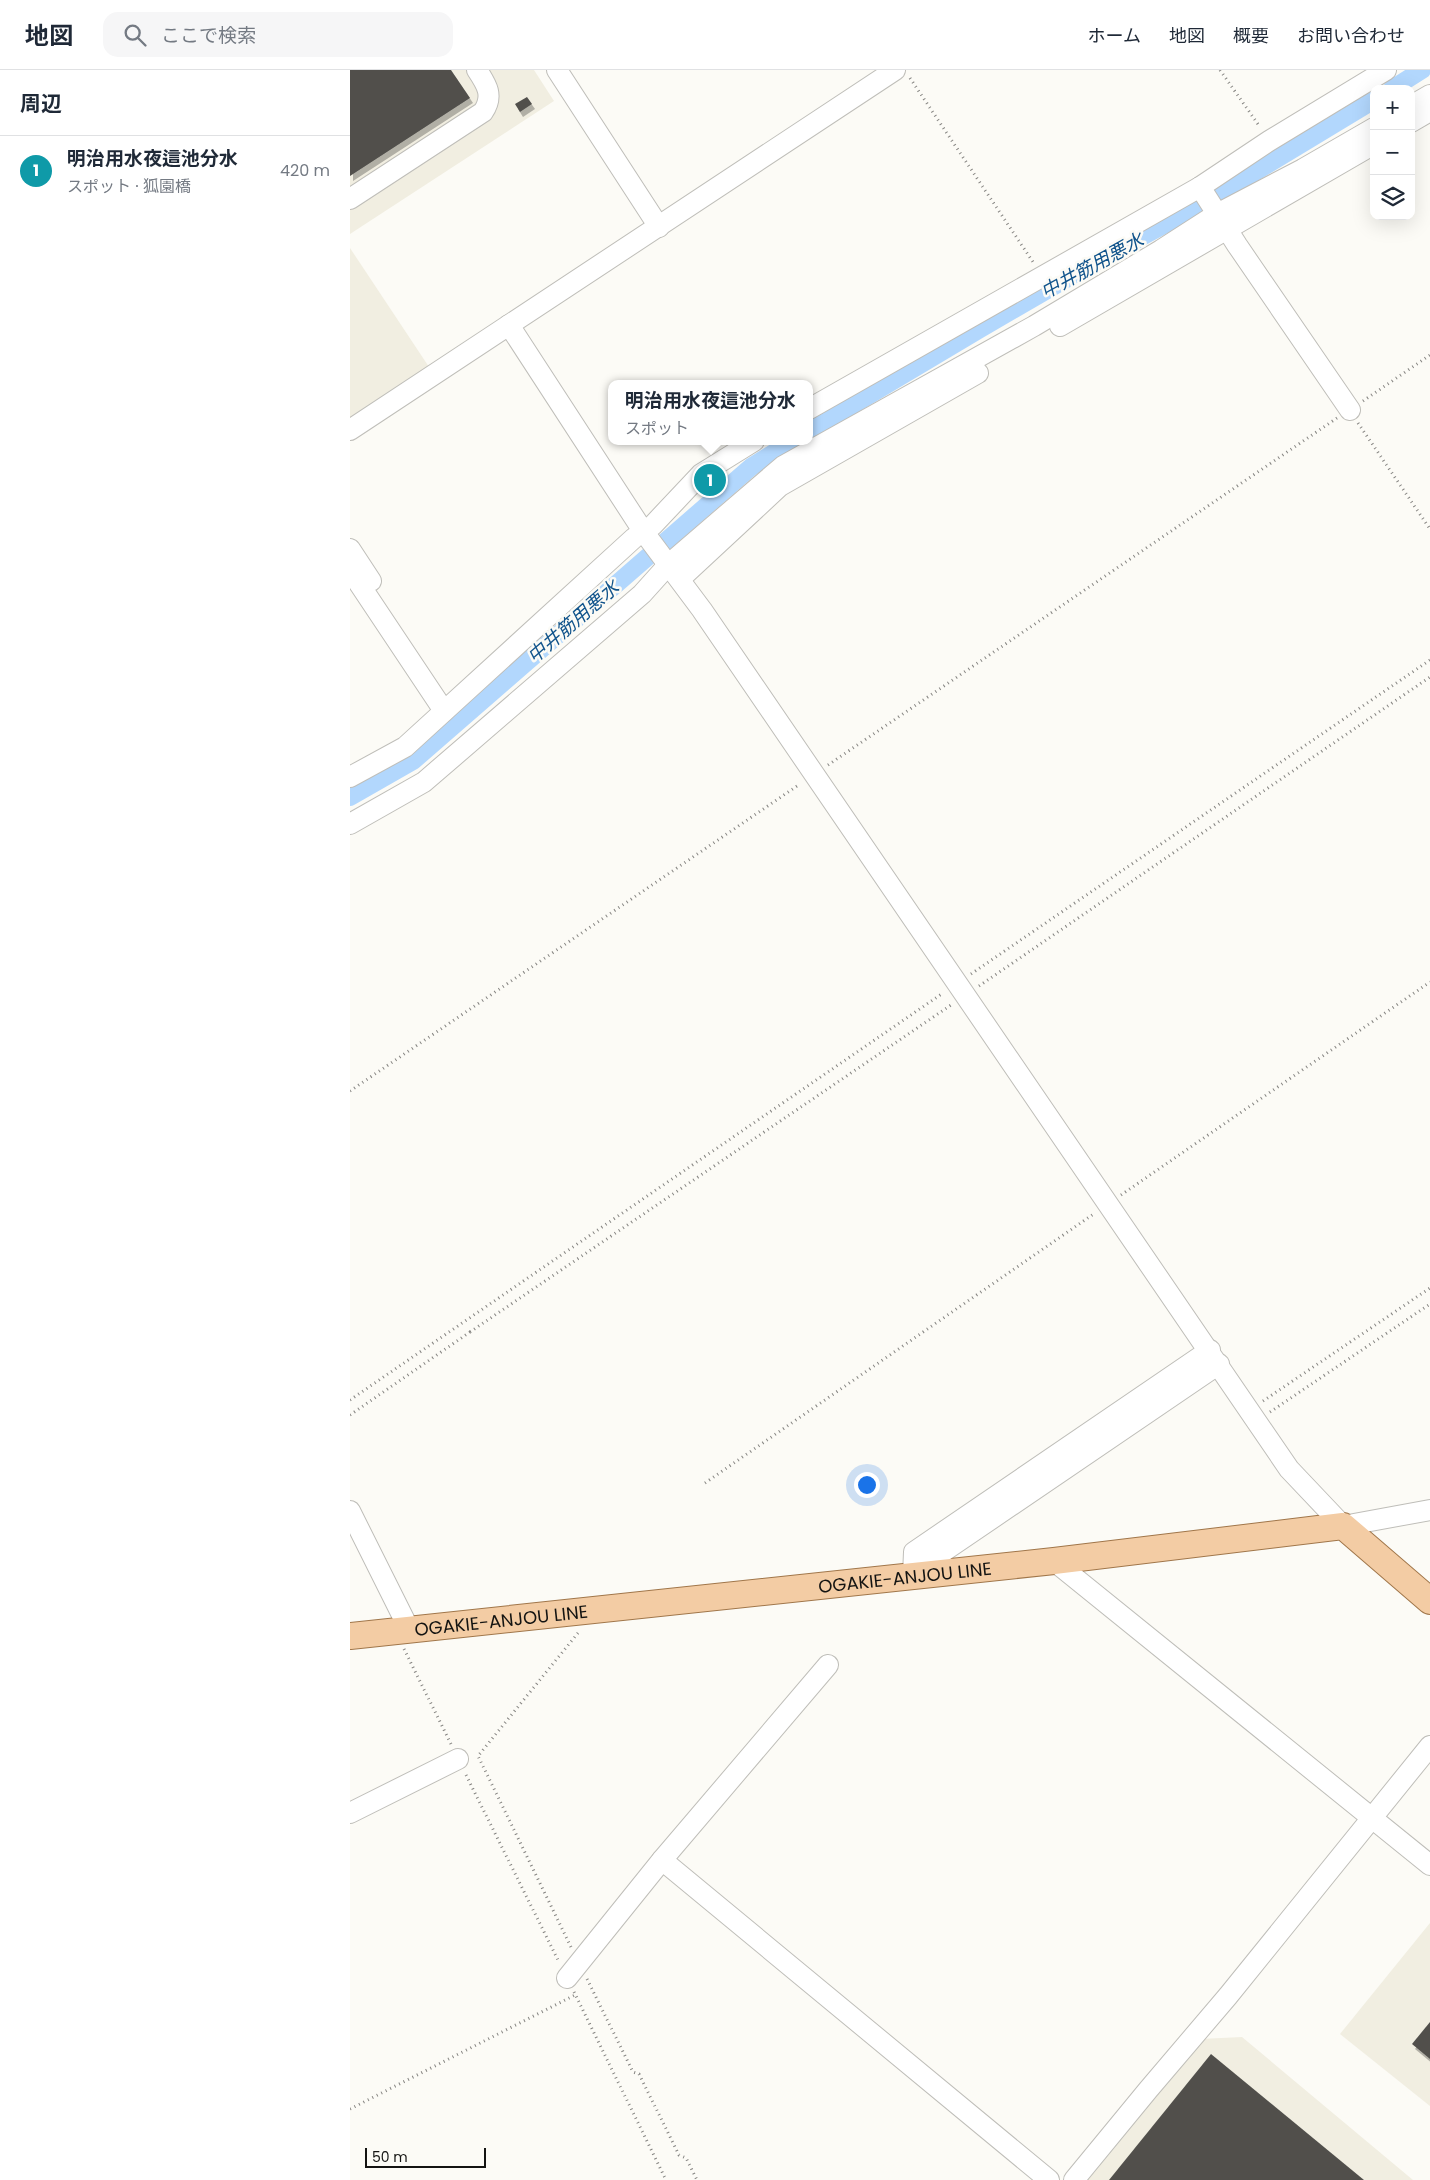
<!DOCTYPE html>
<html lang="ja">
<head>
<meta charset="utf-8">
<style>
  body { margin:0; font-family:Poppins,"Noto Sans JP",sans-serif; background:#f6f6f7; color:#1f2937 }
  .controls { position:absolute; right:15px; top:15px; display:grid; overflow:hidden; border-radius:10px; box-shadow:0 5px 20px #0002 }
  .controls button { width:45px; height:45px; display:grid; place-items:center; padding:0; border:0; border-bottom:1px solid #e0e1e3; background:#fff; color:#1f2937; font:25px sans-serif }
  .scale { position:absolute; left:15px; bottom:12px; width:121px; box-sizing:border-box; padding-left:5px; border:2px solid #141412; border-top:0; font-size:14px; line-height:18px; white-space:nowrap; color:#141412; -webkit-text-stroke:4px #fcfbf6; paint-order:stroke }
  .you { position:absolute; left:516px; top:1414px; width:18px; height:18px; margin:-12px; border:4px solid #fff; border-radius:50%; background:#1a73e8; box-shadow:0 0 0 8px #1a73e833 }
  .badge { display:grid; place-items:center; width:32px; height:32px; border-radius:50%; background:#206576; color:#fff; font-size:16px; font-weight:700 }
  .pin { position:absolute; translate:-50% -50%; border:2px solid #fff; box-shadow:0 1px 5px #0006 }
  .popup { position:absolute; left:258px; top:310px; width:205px; height:65px; box-sizing:border-box; display:grid; place-content:center; border-radius:10px; background:#fff; filter:drop-shadow(0 1px 4px #0005); font-size:16px; white-space:nowrap; color:#747a83 }
  .popup b { font-size:19px; color:#1f2937 }
  .popup::after { content:''; position:absolute; left:50%; top:100%; margin-left:-10px; border:10px solid transparent; border-top-color:#fff }
  .list { margin:0; padding:0; list-style:none }
  h2 { display:flex; justify-content:space-between; align-items:center; height:65px; margin:0; padding:0 20px; font-size:21px }
  h2 small { font-size:16px; font-weight:400; color:#747a83 }
  .list li { display:grid; grid-template-columns:32px 1fr auto; gap:15px; align-items:center; box-sizing:border-box; height:70px; padding:0 20px; border-top:1px solid #e0e1e3 }
  .list b { display:block; font-size:19px; white-space:nowrap }
  .list p { margin:0; font-size:16px; white-space:nowrap; color:#747a83 }
  .list em { font-size:16px; font-style:normal; color:#747a83 }
  .icon { flex:none; width:28px; height:28px; fill:none; stroke:currentColor; stroke-width:2; stroke-linecap:round; stroke-linejoin:round }
  .map { position:relative; flex:none; width:1080px; height:2110px; overflow:hidden }
  header { display:flex; align-items:center; gap:30px; box-sizing:border-box; height:70px; padding:0 25px; background:#fff; border-bottom:1px solid #e0e1e3 }
  header strong { font-size:24px }
  nav { display:flex; gap:28px; margin-inline-start:auto; font-size:18px }
  .search { width:350px; height:45px; background:#f6f6f7; display:flex; align-items:center; gap:12px; box-sizing:border-box; padding:0 18px; border-radius:15px; color:#747a83; font-size:19px }
  main { display:flex }
  aside { flex:1; background:#fff }
  .map>svg:first-child { display:block }
</style>
</head>
<body>
<header>
<strong>地図</strong>
<div class="search"><svg class="icon" aria-label="search" viewBox="0 0 24 24"><circle cx="10" cy="10" r="6"/><path d="M15 15l6 6"/></svg>ここで検索</div>
<nav><a>ホーム</a><a>地図</a><a>概要</a><a>お問い合わせ</a></nav>
</header>
<main>
<aside>
<h2>周辺<small></small></h2>
<ul class="list">
<li><span class="badge" style="background:#0f9aa8">1</span><div><b>明治用水夜這池分水</b><p>スポット · 狐園橋</p></div><em>420 m</em></li>
</ul>
</aside>
<div class="map">
<svg width="1080" height="2110" viewBox="0 0 1080 2110">
  <defs>
    <filter id="shadow"><feDropShadow dx="3" dy="5" stdDeviation="0" flood-color="#0004"/></filter>
  </defs>
  <rect width="100%" height="100%" fill="#fcfbf6"/>
  <g fill="#f1eee1">
    <polygon points="0,0 184,0 204,31 0,164"/>
    <polygon points="0,178 81,300 0,353"/>
    <polygon points="1080,1853 1080,2036 990,1964"/>
    <polygon points="892,1967 1063,2110 732,2110 850,1969"/>
  </g>
  <g fill="none" stroke-linecap="round" stroke-linejoin="round">
    <g stroke="#b2d7fd" stroke-width="18">
      <polyline points="1042,19 1072,0"/>
      <polyline points="459,361 630,259 749,190 854,133 1024,30"/>
      <polyline points="0,727 63,691 401,397 443,371"/>
    </g>
  </g>
  <g fill="#51504c" filter="url(#shadow)">
    <polygon points="0,0 101,0 120,28 0,106"/>
    <polygon points="177,27 182,34 170,42 165,34"/>
    <polygon points="361,406 368,414 363,419 360,416 356,419 352,414"/>
    <polygon points="1080,1952 1080,1989 1062,1974"/>
    <polygon points="861,1984 1014,2110 759,2110"/>
  </g>
  <g fill="none" stroke-linecap="round" stroke-linejoin="round">
    <g stroke="#bfbeb9" stroke-width="22">
      <g id="minor">
        <polyline points="207,0 309,157"/>
        <polyline points="1061,36 1080,25"/>
        <polyline points="1061,52 1080,41"/>
        <polyline points="850,117 887,175 1000,340"/>
        <path d="M0 129 133 42C144 26 137 15 127 0"/>
        <polyline points="159,255 293,461 352,540 939,1399 993,1456 1080,1440"/>
        <polyline points="710,256 1024,74"/>
        <polyline points="459,339 850,117 919,71 1036,0"/>
        <polyline points="0,360 545,0"/>
        <polyline points="0,479 21,511"/>
        <polyline points="0,500 94,641"/>
        <polyline points="330,509 430,416 628,303"/>
        <polyline points="0,707 55,677 284,468 303,455 351,404 404,371"/>
        <polyline points="0,754 74,712 292,524 319,494 433,396 684,256 811,180 867,144 953,99 1024,58"/>
        <polyline points="0,1441 59,1559"/>
        <polyline points="704,1491 1080,1795"/>
        <polyline points="563,1505 564,1482 860,1280"/>
        <polyline points="563,1505 578,1492 869,1294"/>
        <polyline points="0,1743 108,1689"/>
        <polyline points="312,1790 478,1595"/>
        <polyline points="217,1908 312,1790 699,2110"/>
        <polyline points="724,2110 798,2020 878,1926 1080,1676"/>
      </g>
    </g>
    <g stroke="#a0764a" stroke-width="28">
      <g id="major">
        <path id="s1" d="M0 1566 704 1491 993 1456 1080 1531"/>
      </g>
    </g>
    <g stroke="#868582" stroke-width="3" stroke-dasharray="1 4" stroke-linecap="butt">
      <polyline points="870,0 910,57"/>
      <polyline points="560,8 683,192"/>
      <polyline points="1013,331 1080,285"/>
      <polyline points="1008,353 1080,459"/>
      <polyline points="478,695 987,348"/>
      <polyline points="621,904 1080,590"/>
      <polyline points="629,916 1080,607"/>
      <polyline points="0,1021 450,714"/>
      <polyline points="771,1125 1080,912"/>
      <polyline points="120,1262 601,935"/>
      <polyline points="0,1330 593,923"/>
      <polyline points="913,1331 1080,1218"/>
      <polyline points="920,1342 1080,1234"/>
      <polyline points="0,1345 120,1262 122,1265"/>
      <polyline points="355,1413 745,1143"/>
      <polyline points="54,1579 101,1674"/>
      <polyline points="116,1705 209,1892"/>
      <polyline points="221,1877 128,1686 228,1563"/>
      <polyline points="237,1909 283,2002 289,2004 329,2085 336,2088 347,2110"/>
      <polyline points="224,1922 316,2110"/>
      <polyline points="0,2039 225,1925"/>
    </g>
    <use href="#minor" stroke="#fff" stroke-width="20"/>
    <use href="#major" stroke="#f3cca4" stroke-width="26"/>
  </g>
  <g text-anchor="middle" dominant-baseline="central" stroke-width="5" stroke-linejoin="round" paint-order="stroke">
    <g font-size="18" fill="#141412" stroke="#fcfbf6">
      <text stroke="none"><textPath href="#s1" startOffset="558">OGAKIE-ANJOU LINE</textPath></text>
      <text stroke="none"><textPath href="#s1" startOffset="152">OGAKIE-ANJOU LINE</textPath></text>
    </g>
    <g font-size="19" font-style="italic" fill="#11548c" stroke="#fcfbf6">
      <text transform="translate(742 196) rotate(-29)">中井筋用悪水</text>
      <text transform="translate(223 552) rotate(-41)">中井筋用悪水</text>
    </g>
  </g>
</svg>
<div class="controls">
<button>+</button>
<button>−</button>
<button><svg class="icon" aria-label="layers" viewBox="0 0 24 24"><path d="M12 4l9 5-9 5-9-5zM3 14l9 5 9-5"/></svg></button>
</div>
<div class="scale">50 m</div>
<div class="you"></div>
<div class="pin badge" style="left:360px;top:410px;background:#0f9aa8">1</div>
<div class="popup"><b>明治用水夜這池分水</b>スポット</div>
</div>
</main>
</body>
</html>
